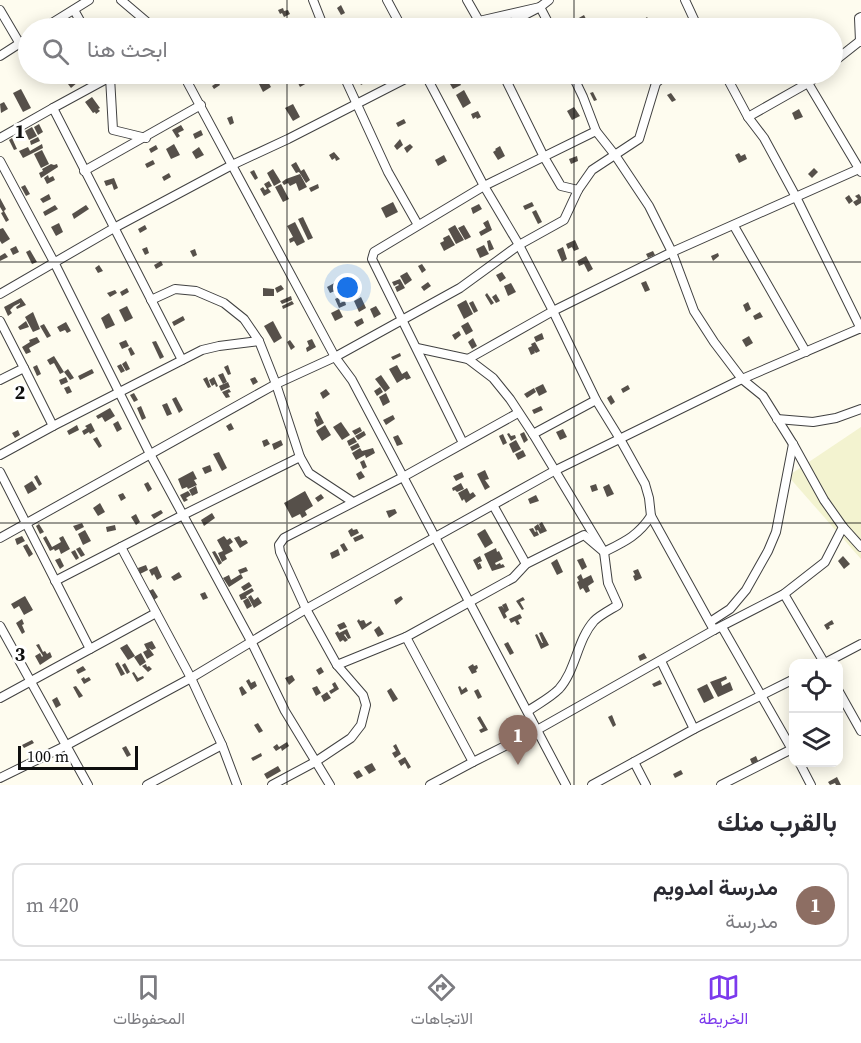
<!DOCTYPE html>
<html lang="ar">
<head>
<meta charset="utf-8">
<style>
  body { margin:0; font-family:"Source Serif 4",Vazirmatn,serif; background:#f2f2f3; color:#2b2b33; direction:rtl }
  .controls { position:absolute; right:18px; bottom:18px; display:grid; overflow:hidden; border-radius:12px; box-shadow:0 3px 15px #0003 }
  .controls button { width:54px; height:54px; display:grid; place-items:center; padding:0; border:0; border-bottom:2px solid #e1e1e2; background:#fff; color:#2b2b33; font:30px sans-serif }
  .scale { position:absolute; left:18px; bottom:15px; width:120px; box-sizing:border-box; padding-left:6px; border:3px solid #0e0e0e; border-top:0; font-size:16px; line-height:21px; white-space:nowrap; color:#0e0e0e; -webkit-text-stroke:4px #fff; paint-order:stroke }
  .you { position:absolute; left:348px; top:288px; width:21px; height:21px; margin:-15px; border:4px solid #fff; border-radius:50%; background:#1a73e8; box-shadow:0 0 0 9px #1a73e833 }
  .badge { display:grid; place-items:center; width:39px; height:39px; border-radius:50%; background:#7c3aed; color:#fff; font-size:20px; font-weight:700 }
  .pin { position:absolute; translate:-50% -50px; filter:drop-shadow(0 2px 3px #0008) }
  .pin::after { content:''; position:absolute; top:32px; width:21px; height:18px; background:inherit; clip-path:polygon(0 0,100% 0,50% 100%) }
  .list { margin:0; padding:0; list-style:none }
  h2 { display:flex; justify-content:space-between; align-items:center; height:78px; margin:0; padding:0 24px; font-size:26px }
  h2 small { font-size:20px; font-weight:400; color:#7c7c81 }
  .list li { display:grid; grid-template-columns:39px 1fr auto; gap:18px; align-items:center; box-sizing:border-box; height:84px; margin:0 12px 12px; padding:0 12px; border:2px solid #e1e1e2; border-radius:12px }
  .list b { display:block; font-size:22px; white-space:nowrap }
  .list p { margin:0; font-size:20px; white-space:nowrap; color:#7c7c81 }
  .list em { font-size:20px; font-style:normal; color:#7c7c81 }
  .icon { flex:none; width:33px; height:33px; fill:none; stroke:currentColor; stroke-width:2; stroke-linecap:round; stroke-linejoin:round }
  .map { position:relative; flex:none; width:861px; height:785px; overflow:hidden; direction:ltr }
  .search { position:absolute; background:#fff; box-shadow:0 3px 15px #0003; left:18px; right:18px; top:18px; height:66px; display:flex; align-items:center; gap:15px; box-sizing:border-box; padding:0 21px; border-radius:33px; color:#7c7c81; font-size:22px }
  .sheet { height:174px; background:#fff }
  nav { display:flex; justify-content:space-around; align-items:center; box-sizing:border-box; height:84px; border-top:2px solid #e1e1e2; background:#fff; font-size:16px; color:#7c7c81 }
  nav a { display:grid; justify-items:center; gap:3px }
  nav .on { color:#7c3aed }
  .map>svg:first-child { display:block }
</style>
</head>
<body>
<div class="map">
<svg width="861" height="785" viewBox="0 0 861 785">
  <rect width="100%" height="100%" fill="#fefcef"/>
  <polygon fill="#f3f3d0" points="861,427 861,559 788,476"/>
  <g fill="#56504a">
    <polygon points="341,5 345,13 341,15 337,8"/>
    <polygon points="283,8 284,11 288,10 290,14 284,17 282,13 280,14 278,10"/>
    <polygon points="584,15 588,23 580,26 577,19"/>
    <polygon points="647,17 652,24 648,27 643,20"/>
    <polygon points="191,22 194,28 185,28 183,26"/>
    <polygon points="312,74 316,74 317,76 322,75 323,79 315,82"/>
    <polygon points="228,75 230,79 222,84 220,80"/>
    <polygon points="360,75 362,79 366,77 368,81 361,85 357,77"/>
    <polygon points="76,78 78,82 71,88 68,84"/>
    <polygon points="216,78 220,85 214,89 212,86 215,84 212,80"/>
    <polygon points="267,80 271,87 263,92 259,84"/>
    <polygon points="301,80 302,81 305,80 307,83 300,87 297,81"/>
    <polygon points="459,81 461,85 453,89 450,84"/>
    <polygon points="21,89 31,108 23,112 13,93"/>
    <polygon points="464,90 471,103 463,108 456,95"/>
    <polygon points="593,92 597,100 594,101 590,93"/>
    <polygon points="671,93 676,100 672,102 667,95"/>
    <polygon points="92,97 100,108 98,109 100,111 96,114 95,112 93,113 85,102"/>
    <polygon points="4,102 8,109 1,113 0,104"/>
    <polygon points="293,104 300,117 293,121 285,108"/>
    <polygon points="574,107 580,116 572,120 567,111"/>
    <polygon points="799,109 803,117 795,120 792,113"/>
    <polygon points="478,111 481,117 477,119 476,117 473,119 471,114"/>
    <polygon points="232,116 234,123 230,125 227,118"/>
    <polygon points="404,119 406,123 398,127 396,123"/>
    <polygon points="39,124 43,132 38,135 34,127"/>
    <polygon points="181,125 184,130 178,133 180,136 177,138 172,130"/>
    <polygon points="32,127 37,136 29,140 25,131"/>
    <polygon points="201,130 203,135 195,139 193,134"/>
    <polygon points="21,132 24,137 16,141 13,136"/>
    <polygon points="38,137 40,141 31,145 30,141"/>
    <polygon points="12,138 17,149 14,150 9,140"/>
    <polygon points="400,139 403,145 397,150 394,146"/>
    <polygon points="42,144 43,148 23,158 19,151 28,147 30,151"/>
    <polygon points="174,144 180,155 171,159 166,149"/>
    <polygon points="410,144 413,147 407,153 404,148"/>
    <polygon points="156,145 158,149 151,153 149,149"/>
    <polygon points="500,146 505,156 498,160 493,152 496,150 495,149"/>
    <polygon points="199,147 204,155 196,159 192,152"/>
    <polygon points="42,150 49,164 41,168 34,154"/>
    <polygon points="334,152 340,159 336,161 335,158 332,160 329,155"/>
    <polygon points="739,153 741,156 745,154 747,159 739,163 735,155"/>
    <polygon points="444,155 447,161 438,166 435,160"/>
    <polygon points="577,156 578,161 571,164 569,159"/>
    <polygon points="153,160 155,164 147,168 145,164"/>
    <polygon points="296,162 301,171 304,169 310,180 306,183 299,172 296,173 291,165"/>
    <polygon points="51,164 54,165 57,164 58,167 41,178 39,173 43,171 42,169"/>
    <polygon points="814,168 818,172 812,178 808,174"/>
    <polygon points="273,169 281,182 274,186 267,173"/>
    <polygon points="254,170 258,178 255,180 250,172"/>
    <polygon points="169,173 171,177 164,181 162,177"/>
    <polygon points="300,174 307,187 299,191 296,183 290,186 288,183 284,185 282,182 286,179"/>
    <polygon points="48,175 49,178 53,176 55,180 47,184 44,178"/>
    <polygon points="114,178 118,188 114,190 112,184 106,186 104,181"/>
    <polygon points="269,181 272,186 268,188 271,192 264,196 260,189 263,187 265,190 267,189 264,184"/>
    <polygon points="281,184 289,199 283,202 275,187"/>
    <polygon points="318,184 319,188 311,192 309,188"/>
    <polygon points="25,185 30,194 26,196 21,187"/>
    <polygon points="49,194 51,199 43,203 40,199"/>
    <polygon points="859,194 861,197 861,203 856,206 853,202 858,199 855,196"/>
    <polygon points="849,195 853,201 849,204 845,198"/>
    <polygon points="0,198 6,209 4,211 9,220 6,222 1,213 3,212 0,207"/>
    <polygon points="393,202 398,212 386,218 381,208"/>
    <polygon points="532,202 534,206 525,210 523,206"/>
    <polygon points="479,204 482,209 473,214 471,208"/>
    <polygon points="55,205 58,209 45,216 43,212"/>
    <polygon points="86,205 89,209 74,219 72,214"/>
    <polygon points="536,210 542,222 538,224 532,212"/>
    <polygon points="303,217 313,238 308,240 298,219"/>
    <polygon points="488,220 492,230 481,236 479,232 486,228 483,223"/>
    <polygon points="295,222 305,242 297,246 294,241 290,243 289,239 293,237 287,226"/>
    <polygon points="59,223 63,232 56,236 51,227"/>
    <polygon points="145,225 147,229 140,233 138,229"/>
    <polygon points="455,225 464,240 456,244 448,229"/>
    <polygon points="464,225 471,237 465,240 458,228"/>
    <polygon points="3,228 10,239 2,244 0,241 0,229"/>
    <polygon points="449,235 455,245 444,251 440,243 444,241 443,238"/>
    <polygon points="490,240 494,249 489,251 487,241"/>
    <polygon points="575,240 579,249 574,251 572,247 568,249 566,244"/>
    <polygon points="484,245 489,254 480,258 476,249"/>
    <polygon points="16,246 19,252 13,255 10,249"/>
    <polygon points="147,247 149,253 145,255 142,249"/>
    <polygon points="563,247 567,259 562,262 557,250"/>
    <polygon points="195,249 197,255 193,257 190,251"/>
    <polygon points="30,250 37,262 32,264 26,252"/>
    <polygon points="653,251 655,255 648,258 646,254"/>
    <polygon points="5,253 8,257 0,261 0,256"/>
    <polygon points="718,253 719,256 713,261 711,256"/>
    <polygon points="586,256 593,269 588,272 584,264 579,266 577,261"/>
    <polygon points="161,261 163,265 156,269 154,265"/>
    <polygon points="422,264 426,270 422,273 418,266"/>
    <polygon points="99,265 103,271 98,273 95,268"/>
    <polygon points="407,272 412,280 405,285 400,276"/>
    <polygon points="502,272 506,278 500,282 496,275"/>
    <polygon points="400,279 405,288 397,292 395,287 399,285 398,284 394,286 392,282"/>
    <polygon points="338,281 342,288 330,293 327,287"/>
    <polygon points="646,281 650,290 645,292 641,283"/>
    <polygon points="428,282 431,286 424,291 421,287"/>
    <polygon points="511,283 516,292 508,296 504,286"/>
    <polygon points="281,285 284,289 277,293 275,288"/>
    <polygon points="127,288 129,292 122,296 120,292"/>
    <polygon points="263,288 274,289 274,296 263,296"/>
    <polygon points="115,290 117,293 110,297 107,293"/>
    <polygon points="487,293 494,303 491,305 485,295"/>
    <polygon points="496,294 500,301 496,303 492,297"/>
    <polygon points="291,296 292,300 282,304 280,301"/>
    <polygon points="339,297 340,303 345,301 346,305 339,308 335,299"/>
    <polygon points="361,297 366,308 359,312 354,301"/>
    <polygon points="21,298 26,305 17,309 16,307 20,304 20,303 14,306 10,310 12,313 8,316 4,307"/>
    <polygon points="466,300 473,314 464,319 457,305"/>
    <polygon points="292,301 294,304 283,309 282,306"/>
    <polygon points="473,301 478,311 474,313 469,303"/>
    <polygon points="748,302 751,309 746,312 743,305"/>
    <polygon points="127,306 133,318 125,322 119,310"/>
    <polygon points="376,306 381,314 374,318 370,309"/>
    <polygon points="339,309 343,317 335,321 331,313"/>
    <polygon points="33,312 40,329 33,332 25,317"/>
    <polygon points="760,312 763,317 755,320 753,316"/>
    <polygon points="109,313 115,325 106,329 101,318"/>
    <polygon points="183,316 185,320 174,326 172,322"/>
    <polygon points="362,318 364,323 357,327 354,322"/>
    <polygon points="26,321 29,327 20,330 18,327"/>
    <polygon points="273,321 282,338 274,343 264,326"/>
    <polygon points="66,322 71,331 67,333 65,330 60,332 57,327"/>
    <polygon points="468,322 473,331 466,335 461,326"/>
    <polygon points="44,324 51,336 47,338 40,326"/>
    <polygon points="459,331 461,335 455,340 452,335"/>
    <polygon points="542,333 544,339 536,342 534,337"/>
    <polygon points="749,336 753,343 746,347 742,340"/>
    <polygon points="37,337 40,342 29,348 31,352 26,354 22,347 30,342 29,340"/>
    <polygon points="473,338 477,346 472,349 468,342"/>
    <polygon points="312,339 316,347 307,352 306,348 309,346 307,341"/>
    <polygon points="126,340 129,346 122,349 119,343"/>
    <polygon points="290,340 295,347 291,350 287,342"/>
    <polygon points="156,341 164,357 160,359 152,342"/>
    <polygon points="535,342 540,351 536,353 534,351 535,353 531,355 528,348 532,346 531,344"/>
    <polygon points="131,347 135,354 131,356 128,349"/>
    <polygon points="400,353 401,356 393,360 391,357"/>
    <polygon points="54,356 64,372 60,374 54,363 50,365 47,360"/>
    <polygon points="126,361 130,369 126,371 122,364"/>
    <polygon points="121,364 125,371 121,373 117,366"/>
    <polygon points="37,365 41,374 37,376 33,367"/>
    <polygon points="228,365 231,374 228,375 224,367"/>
    <polygon points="397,365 402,374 407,371 411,378 406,380 405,378 397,383 389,369"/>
    <polygon points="68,369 74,378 70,380 64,372"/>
    <polygon points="92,369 94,373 80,380 78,376"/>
    <polygon points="223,373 227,382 223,384 218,375"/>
    <polygon points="381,375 390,388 385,392 375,379"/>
    <polygon points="66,377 68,382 61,385 59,380"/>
    <polygon points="207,377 211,387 208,388 203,379"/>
    <polygon points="214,377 218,386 216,387 215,384 212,386 209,380"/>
    <polygon points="255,377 258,382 253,385 250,379"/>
    <polygon points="228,382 230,387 221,391 219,386"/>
    <polygon points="543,384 547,392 539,396 535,388"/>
    <polygon points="628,385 630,389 623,393 621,389"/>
    <polygon points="69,386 72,392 67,394 64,388"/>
    <polygon points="380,387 383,392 377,396 374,391"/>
    <polygon points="534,388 536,392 527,398 524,394"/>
    <polygon points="229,389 231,392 228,393 230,397 226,398 222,392"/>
    <polygon points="326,389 330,394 323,399 320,393"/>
    <polygon points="134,393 138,400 134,402 130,395"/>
    <polygon points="386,393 390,402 383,406 379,397"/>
    <polygon points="611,395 615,402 611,405 607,398"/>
    <polygon points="176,397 183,410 179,413 172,399"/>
    <polygon points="167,403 172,414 167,416 162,405"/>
    <polygon points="141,406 146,418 142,420 137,408"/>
    <polygon points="541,406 543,410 534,414 532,410"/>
    <polygon points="110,408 115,416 105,422 102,417 98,419 96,416"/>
    <polygon points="318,411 324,423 317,427 314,420 316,418 318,420 315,413"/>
    <polygon points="393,415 395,419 386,425 383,420"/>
    <polygon points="118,421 122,429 117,432 113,424"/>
    <polygon points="341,422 350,435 342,440 333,427"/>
    <polygon points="91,423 95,431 90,434 89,432 84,435 82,431 87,428 85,426"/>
    <polygon points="231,423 234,429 229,431 226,426"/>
    <polygon points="77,425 79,430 69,435 67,431"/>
    <polygon points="325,425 331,435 322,441 316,431"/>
    <polygon points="360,427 362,431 355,435 352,431"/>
    <polygon points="563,429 567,437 560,440 556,432"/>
    <polygon points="18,430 20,435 15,438 12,433"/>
    <polygon points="364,431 366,435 358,440 355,436"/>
    <polygon points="524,432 528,440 524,443 520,434"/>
    <polygon points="509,433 511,436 515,435 516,438 511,441 507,434"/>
    <polygon points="503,434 507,443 503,445 499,436"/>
    <polygon points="398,435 403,444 397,446 393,437"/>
    <polygon points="97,437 102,446 99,448 93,439"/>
    <polygon points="354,437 357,442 349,446 347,441"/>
    <polygon points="267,439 270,444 264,447 262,441"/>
    <polygon points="281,440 283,445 274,450 272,444"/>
    <polygon points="516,440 521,449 513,453 509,444"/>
    <polygon points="358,443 360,447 352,451 350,447"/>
    <polygon points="360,448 362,451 373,448 375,453 366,458 365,455 356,460 352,453"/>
    <polygon points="523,450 526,456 518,460 515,454"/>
    <polygon points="219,452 227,468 222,471 213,454"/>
    <polygon points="364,460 367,467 363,469 360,462"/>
    <polygon points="210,465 212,471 205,474 202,468"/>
    <polygon points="485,470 489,479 485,480 490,487 485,490 477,474"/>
    <polygon points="193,471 197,479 194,480 197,485 188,489 187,487 182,489 178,479"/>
    <polygon points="361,471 365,477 359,480 356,474"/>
    <polygon points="462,472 464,477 456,481 453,476"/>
    <polygon points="37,475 42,484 39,486 34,477"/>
    <polygon points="32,481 37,489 28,494 24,486"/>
    <polygon points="148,482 152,489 148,492 144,484"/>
    <polygon points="461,483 464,489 457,492 455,490 453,491 452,488"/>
    <polygon points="596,484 598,490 592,492 590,486"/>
    <polygon points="609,484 614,494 607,497 603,487"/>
    <polygon points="196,486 198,493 192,496 189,490"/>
    <polygon points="467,488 470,494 473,492 476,496 466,503 464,499 462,501 458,493"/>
    <polygon points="188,491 191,495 186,498 188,500 184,502 180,495"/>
    <polygon points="305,491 313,506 305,511 307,515 302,518 300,514 292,518 284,503"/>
    <polygon points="123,493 126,498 121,501 118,495"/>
    <polygon points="321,494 324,498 318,502 315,498"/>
    <polygon points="536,495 539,501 530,504 528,499"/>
    <polygon points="100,503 105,512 98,516 93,508"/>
    <polygon points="395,509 397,513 389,518 386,511"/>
    <polygon points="161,510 163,513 154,519 151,515"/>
    <polygon points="212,513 215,518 204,526 201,520"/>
    <polygon points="136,514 140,522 136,525 131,517"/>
    <polygon points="542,522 547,531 540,534 538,530 536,531 534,527 538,524 541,529 539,524"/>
    <polygon points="82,523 84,527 76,531 73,526"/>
    <polygon points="39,524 44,532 40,534 36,526"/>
    <polygon points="115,525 116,530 107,532 106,527"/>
    <polygon points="352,528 353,530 357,529 359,533 351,537 348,531"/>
    <polygon points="533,528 535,532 537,531 539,535 534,537 529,529"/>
    <polygon points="485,529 493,543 485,548 477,534"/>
    <polygon points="85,530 91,541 83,545 78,534"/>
    <polygon points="362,534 364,538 355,542 353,538"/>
    <polygon points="22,536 25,541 17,545 15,539"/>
    <polygon points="46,536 52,547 61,542 59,538 63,536 70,549 61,554 59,549 55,551 54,549 50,551 43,538"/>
    <polygon points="224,536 227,540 230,538 233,542 229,545 233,551 225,555 227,559 222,562 218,553 223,551 217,540"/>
    <polygon points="239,536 242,541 246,540 248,543 240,548 234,538"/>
    <polygon points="344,543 348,550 344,552 340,545"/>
    <polygon points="27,544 33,554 29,557 23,546"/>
    <polygon points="80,547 85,555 81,557 76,549"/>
    <polygon points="496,548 497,552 499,551 503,559 495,563 496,565 500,563 501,565 503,564 505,567 492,571 484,554"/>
    <polygon points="338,549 340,555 332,559 330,553"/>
    <polygon points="75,550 79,558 76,560 71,552"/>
    <polygon points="215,551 222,563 219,565 212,552"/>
    <polygon points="480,556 482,561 478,563 478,564 480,563 482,568 478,570 473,560"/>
    <polygon points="843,556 850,564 844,569 838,561"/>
    <polygon points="60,558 64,566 60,569 55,560"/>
    <polygon points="583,558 587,567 582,570 577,560"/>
    <polygon points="557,559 563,572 557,575 551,563"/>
    <polygon points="146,565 148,570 140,574 138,568"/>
    <polygon points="157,566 162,577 157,580 154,574 152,576 149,570"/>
    <polygon points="246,567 248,571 240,574 238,570"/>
    <polygon points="638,569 642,578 635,581 633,576 635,575 633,571"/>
    <polygon points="179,572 182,577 174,581 171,577"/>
    <polygon points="241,574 243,578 229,587 223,578 229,575 231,580"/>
    <polygon points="581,574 583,579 591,575 594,582 588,586 590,591 586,593 583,588 580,590 577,582 579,581 577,577"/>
    <polygon points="249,582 252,586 244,591 241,587"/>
    <polygon points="252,588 254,591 246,596 247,598 241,600 239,595"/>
    <polygon points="153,589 158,597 154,600 149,591"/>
    <polygon points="205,592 208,598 203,600 200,594"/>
    <polygon points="251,595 254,600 258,597 262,603 254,608 248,597"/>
    <polygon points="25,596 33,610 24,615 19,606 14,609 11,604"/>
    <polygon points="401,596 403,599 396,605 394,600"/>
    <polygon points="523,597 525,600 520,602 524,609 522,610 516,601"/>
    <polygon points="248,598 252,606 247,609 243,601"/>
    <polygon points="506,603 509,610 505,613 507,617 504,619 498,607 502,606 504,609 502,605"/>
    <polygon points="520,614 522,618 518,620 520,624 517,625 515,621 511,623 509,619"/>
    <polygon points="22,619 24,624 22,625 25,632 22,634 16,623"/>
    <polygon points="359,619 360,621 364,620 366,624 371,621 372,623 362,630 357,621"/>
    <polygon points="832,620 834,624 829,626 830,628 827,630 824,625"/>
    <polygon points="344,622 347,627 340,630 337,625"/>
    <polygon points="379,626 384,634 378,637 374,630"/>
    <polygon points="347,629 351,638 348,639 345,634 344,635 348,640 345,642 343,640 340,642 335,633 338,631 339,633"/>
    <polygon points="542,632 549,645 541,649 535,635 537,634 542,643 543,643 539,633"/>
    <polygon points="152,641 156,648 152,650 149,648 154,655 147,659 143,652 147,650 144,644"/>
    <polygon points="508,642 514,653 510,655 504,644"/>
    <polygon points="39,644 43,652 45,651 47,654 50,652 52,657 40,665 35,656 40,653 42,657 43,656 36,645"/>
    <polygon points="127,644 135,656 128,660 120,648"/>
    <polygon points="141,653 146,662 140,666 134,657"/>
    <polygon points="644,653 647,658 640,661 638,656"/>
    <polygon points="118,662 125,674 121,676 115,664"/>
    <polygon points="125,663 130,672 127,674 122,665"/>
    <polygon points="146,664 147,667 149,666 152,669 148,672 142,666"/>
    <polygon points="473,664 474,666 477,665 478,668 476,670 477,672 472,674 468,667"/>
    <polygon points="83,666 86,670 78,674 76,670"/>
    <polygon points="321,667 324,672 319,675 316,670"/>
    <polygon points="134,672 138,678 143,676 144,678 137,682 132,673"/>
    <polygon points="292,675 295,680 289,685 285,678"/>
    <polygon points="726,676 727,679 721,682 722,686 730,682 733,690 718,697 710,682"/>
    <polygon points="84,677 85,679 89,677 91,680 84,684 81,679"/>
    <polygon points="249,679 251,683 255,681 257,686 251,690 246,681"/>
    <polygon points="660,680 662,684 654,687 652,684"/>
    <polygon points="335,682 339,689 331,694 329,691 334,688 332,684"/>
    <polygon points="707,684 714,698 704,703 697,689"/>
    <polygon points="76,686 83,696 79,698 73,687"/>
    <polygon points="242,686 247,693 242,696 239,688"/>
    <polygon points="317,686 321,693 316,696 312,688"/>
    <polygon points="460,686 462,690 466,687 468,691 461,695 458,687"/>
    <polygon points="391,688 398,699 393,702 387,691"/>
    <polygon points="478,689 482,697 478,699 474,691"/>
    <polygon points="327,692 331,698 324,702 321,696"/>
    <polygon points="57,697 61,705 56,708 52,700"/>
    <polygon points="612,715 616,725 613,727 608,717"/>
    <polygon points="480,716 488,730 481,733 479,730 483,728 477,718"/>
    <polygon points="258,723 263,731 259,733 254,725"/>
    <polygon points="32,740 34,743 24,748 22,745"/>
    <polygon points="287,742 289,746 282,751 281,748 276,751 273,747 277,744 279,747"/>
    <polygon points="396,744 401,754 395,758 392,753 396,751 393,746"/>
    <polygon points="126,746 131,755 127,757 122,748"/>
    <polygon points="261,753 262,756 253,761 251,758"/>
    <polygon points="756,756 758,761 752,764 750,759"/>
    <polygon points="405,757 411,767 408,769 405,763 401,766 398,761"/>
    <polygon points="372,763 376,770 369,774 364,767"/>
    <polygon points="278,766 281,771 267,779 264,774"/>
    <polygon points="359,770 363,776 357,779 353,773"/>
    <polygon points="681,770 683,774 675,778 673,774"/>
    <polygon points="837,777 841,785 836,785 835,783 830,785 828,782"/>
  </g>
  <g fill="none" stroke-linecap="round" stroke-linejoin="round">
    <g stroke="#414141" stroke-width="10">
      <g id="street">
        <polyline points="121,0 154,28"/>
        <polyline points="313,0 324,28"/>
        <polyline points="387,0 402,28"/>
        <polyline points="467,0 479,21 540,7 551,28"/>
        <polyline points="685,0 698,28"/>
        <polyline points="0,10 20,44"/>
        <polyline points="74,10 84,28"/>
        <polyline points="44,28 89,0"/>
        <polyline points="500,28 540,7 549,0"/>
        <polyline points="860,41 859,18 861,17"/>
        <polyline points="0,56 28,38"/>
        <polyline points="832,63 860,41 861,42"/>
        <polyline points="108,74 110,77 113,130 146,138"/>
        <polyline points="183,74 335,357 352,380 566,785"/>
        <polyline points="343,74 388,172 418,225"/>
        <polyline points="425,74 484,186 519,245 553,311 596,400 620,439 645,484 649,498 651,516 714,630"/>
        <polyline points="503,74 544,157 561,186 578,190"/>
        <polyline points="572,74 583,97 596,131 615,155 649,206 672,252 694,311 714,342 742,379 763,396 793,444 824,500 843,527 861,547"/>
        <polyline points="725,74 748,117 764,138 796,197 861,329"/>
        <polyline points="808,83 861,172"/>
        <polyline points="53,108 110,77"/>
        <polyline points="748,117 808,83 820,74"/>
        <polyline points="0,138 53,108 182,360"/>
        <polyline points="0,161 54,262 150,454 251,641 285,711 330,785"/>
        <polyline points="84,171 201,105"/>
        <polyline points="734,226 806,352"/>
        <polyline points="0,294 114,228 232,165 288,139 415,74"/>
        <polyline points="151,300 175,289 196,291 224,303 244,319 259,341 276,384 300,457 309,473 353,502"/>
        <polyline points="0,321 24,368 0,380"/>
        <path d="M417 348 468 359 493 378 510 399 533 434 604 552 608 583 618 605C610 610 600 615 594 621 577 640 576 670 559 689 550 698 538 704 528 711"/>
        <polyline points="468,359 553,311 672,252 861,168"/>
        <polyline points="24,368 53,426 202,350 219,346 259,341"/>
        <polyline points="777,419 813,422 836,418 861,409"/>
        <polyline points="533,434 596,400"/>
        <polyline points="463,443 372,259 374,252 484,186 596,131"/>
        <polyline points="0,455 53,426"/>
        <polyline points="0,472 90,649"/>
        <polyline points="493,505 526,564"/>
        <polyline points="0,538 276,384 335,357 460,288 519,245 564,220 578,190 592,170 639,139 656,83 666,74"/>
        <polyline points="121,547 191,678 222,745 237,785"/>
        <polyline points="55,581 183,515 300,457"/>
        <polyline points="784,594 825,664"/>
        <polyline points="710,622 730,609 746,590 768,551 776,532 793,444"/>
        <polyline points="0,626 88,785"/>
        <polyline points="722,627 794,753"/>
        <polyline points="406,637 473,762"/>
        <polyline points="661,661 694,729"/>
        <polyline points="823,664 861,644"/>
        <path d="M337 665 406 637 513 578 526 564 584 535 604 552C624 542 638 536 651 516"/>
        <polyline points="838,690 861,731"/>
        <polyline points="0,698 156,613"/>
        <polyline points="634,762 646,785"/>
        <polyline points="799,762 811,785"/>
        <polyline points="0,778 67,745 191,678 306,609 554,471 742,379 861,328"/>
        <polyline points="147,785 222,745"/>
        <polyline points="272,785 315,762 351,738 361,725 366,705 363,695 337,665 306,609 280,552 279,545 284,538 403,477 518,413"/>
        <polyline points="430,785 473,762 537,730 714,630 784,594 825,562 843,527"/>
        <polyline points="592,785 694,729 794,679"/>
        <polyline points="721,785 792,749"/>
      </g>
    </g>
    <use href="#street" stroke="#fff" stroke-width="8"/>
  </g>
  <path fill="none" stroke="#0e0e0e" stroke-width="1.5" stroke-opacity="0.55" d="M287 0V28M574 0V28M287 74V785M574 74V785M0 262H861M0 523H861"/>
  <g font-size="20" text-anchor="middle" font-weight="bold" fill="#0e0e0e" stroke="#fff" stroke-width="6" stroke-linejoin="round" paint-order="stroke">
    <text x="20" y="138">1</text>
    <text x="20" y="399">2</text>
    <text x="20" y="661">3</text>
  </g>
</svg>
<div class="controls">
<button><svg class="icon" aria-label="locate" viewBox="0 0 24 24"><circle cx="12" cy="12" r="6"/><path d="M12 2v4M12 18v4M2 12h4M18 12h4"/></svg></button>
<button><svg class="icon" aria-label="layers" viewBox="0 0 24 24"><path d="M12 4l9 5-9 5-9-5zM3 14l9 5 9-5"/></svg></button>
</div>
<div class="scale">100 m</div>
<div class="you"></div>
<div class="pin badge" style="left:518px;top:765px;background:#8d6e63">1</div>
<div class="search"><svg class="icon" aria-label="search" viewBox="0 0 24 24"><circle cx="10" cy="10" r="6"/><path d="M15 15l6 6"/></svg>ابحث هنا</div>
</div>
<section class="sheet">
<h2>بالقرب منك<small></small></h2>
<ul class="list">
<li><span class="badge" style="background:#8d6e63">1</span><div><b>مدرسة امدويم</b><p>مدرسة</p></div><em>420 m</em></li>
</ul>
</section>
<nav>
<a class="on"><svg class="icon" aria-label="map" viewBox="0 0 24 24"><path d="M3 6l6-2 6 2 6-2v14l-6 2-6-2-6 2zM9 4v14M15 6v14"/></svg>الخريطة</a>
<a><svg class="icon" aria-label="directions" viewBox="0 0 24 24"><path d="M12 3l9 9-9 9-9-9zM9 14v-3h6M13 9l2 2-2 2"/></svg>الاتجاهات</a>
<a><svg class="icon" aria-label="saved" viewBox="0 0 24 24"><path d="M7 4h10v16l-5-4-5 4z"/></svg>المحفوظات</a>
</nav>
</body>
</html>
